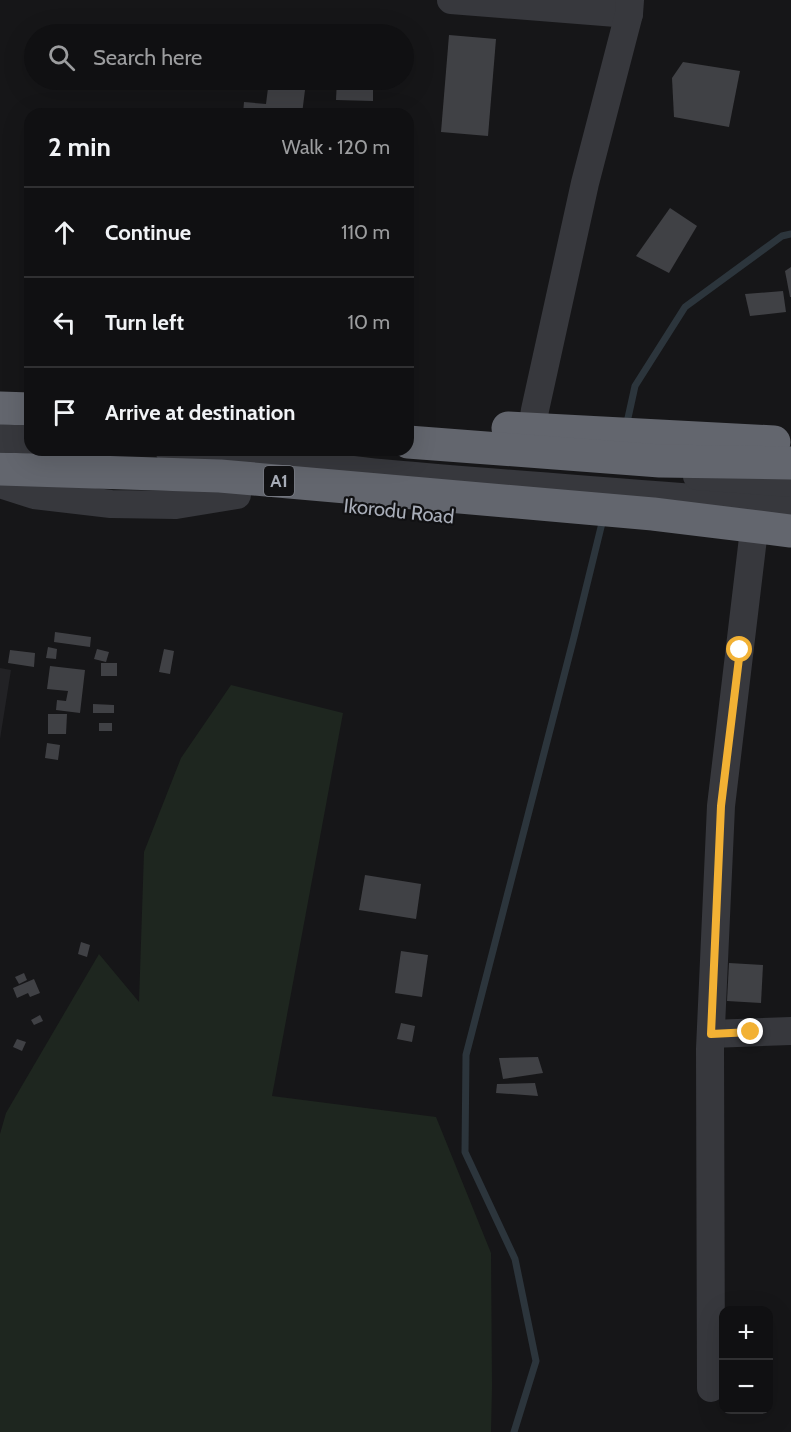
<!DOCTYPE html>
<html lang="en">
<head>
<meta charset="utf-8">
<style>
  body { margin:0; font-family:Cabin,sans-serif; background:#19191b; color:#f1f3f6 }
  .controls { position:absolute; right:18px; bottom:18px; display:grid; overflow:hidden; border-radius:12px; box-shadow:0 6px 24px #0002 }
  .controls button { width:54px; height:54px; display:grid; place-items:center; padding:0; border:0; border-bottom:2px solid #303032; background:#101012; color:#f1f3f6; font:30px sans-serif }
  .stop { position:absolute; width:18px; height:18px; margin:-14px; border:4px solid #f2b134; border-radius:50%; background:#fff }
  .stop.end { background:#f2b134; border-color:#fff; box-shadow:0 2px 6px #0008 }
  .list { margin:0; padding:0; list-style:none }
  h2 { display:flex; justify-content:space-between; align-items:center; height:78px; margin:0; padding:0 24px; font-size:26px }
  h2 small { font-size:20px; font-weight:400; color:#9c9d9f }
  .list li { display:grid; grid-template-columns:39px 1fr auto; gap:18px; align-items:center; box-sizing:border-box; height:90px; padding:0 24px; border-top:2px solid #303032 }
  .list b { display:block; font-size:22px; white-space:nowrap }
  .list em { font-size:20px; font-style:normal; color:#9c9d9f }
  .icon { flex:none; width:33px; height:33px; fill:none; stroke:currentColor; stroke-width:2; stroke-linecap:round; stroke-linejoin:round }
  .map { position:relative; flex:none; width:791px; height:1432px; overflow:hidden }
  .search { position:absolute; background:#101012; box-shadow:0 6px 24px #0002; left:24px; top:24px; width:390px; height:66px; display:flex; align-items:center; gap:15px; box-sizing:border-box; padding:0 21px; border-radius:33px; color:#9c9d9f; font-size:22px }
  .panel { position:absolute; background:#101012; box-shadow:0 6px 24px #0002; left:24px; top:108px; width:390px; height:348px; border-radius:18px }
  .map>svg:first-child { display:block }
</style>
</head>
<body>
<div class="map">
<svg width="791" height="1432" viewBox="0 0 791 1432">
  <rect width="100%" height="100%" fill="#161618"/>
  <polygon fill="#222225" points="0,668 11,670 0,739"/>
  <polygon fill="#1e261f" points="231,685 343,713 272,1096 436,1117 491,1253 492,1386 491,1432 0,1432 0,1134 6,1113 99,954 139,1002 144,852 181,758"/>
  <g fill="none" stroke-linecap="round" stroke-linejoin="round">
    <g stroke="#2c353c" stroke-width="7">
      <polyline points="626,427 635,386 685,307 782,236 791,234"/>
      <polyline points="514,1432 536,1361 515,1259 465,1152 466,1055 574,637 603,519"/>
    </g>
  </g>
  <g fill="#404145">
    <polygon points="338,25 375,27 374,34 338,34"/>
    <polygon points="449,35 496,39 488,136 441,132"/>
    <polygon points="683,62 740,71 729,127 674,117 672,78"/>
    <polygon points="269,80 306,82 302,114 243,114 244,102 266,104"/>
    <polygon points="337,80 373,80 373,101 336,100"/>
    <polygon points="670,208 697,226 669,273 636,256"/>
    <polygon points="791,267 791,297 790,297 785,271"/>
    <polygon points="783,291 786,312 750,316 745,294"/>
    <polygon points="55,632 91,637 90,647 54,642"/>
    <polygon points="48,647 57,649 56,659 46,658"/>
    <polygon points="97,649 109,652 106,662 94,659"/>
    <polygon points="164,649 174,651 170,674 159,672"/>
    <polygon points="10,650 35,653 34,667 8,663"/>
    <rect x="101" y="663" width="16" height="13"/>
    <polygon points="50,666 85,670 80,713 56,710 57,700 66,701 68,691 47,689"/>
    <polygon points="93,704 114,705 114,713 93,713"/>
    <polygon points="48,714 67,714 66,734 48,734"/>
    <rect x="99" y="723" width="13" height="8"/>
    <polygon points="47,743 60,745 58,760 45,758"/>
    <polygon points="365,875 421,884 416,919 359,910"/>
    <polygon points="81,942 90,945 87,957 78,954"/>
    <polygon points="401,951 428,955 422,997 395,993"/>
    <polygon points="729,963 763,965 761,1003 727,1001"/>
    <polygon points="24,973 27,980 19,984 15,977"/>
    <polygon points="34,979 40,993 30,997 28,993 17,998 13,988"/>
    <polygon points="40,1015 43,1021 34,1025 31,1020"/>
    <polygon points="401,1023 415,1026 412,1042 397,1039"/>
    <polygon points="17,1039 26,1042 22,1051 13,1047"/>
    <polygon points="538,1057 543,1073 503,1079 499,1058"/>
    <polygon points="535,1083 538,1096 496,1093 497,1084"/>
  </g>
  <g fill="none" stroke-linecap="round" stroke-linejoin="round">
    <g stroke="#37383d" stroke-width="28">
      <polyline points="451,0 629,14"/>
      <polyline points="532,429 535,410 585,183 629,14 630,0"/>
      <polyline points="0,438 30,440"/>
      <path d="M169 450C244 455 317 467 391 474 525 486 658 494 791 506"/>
      <polyline points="697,476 791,483"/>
      <polyline points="0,484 34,495 111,504 176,505 237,495"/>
      <polyline points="711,1034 791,1031"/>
      <polyline points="711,1388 710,1049 721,806 753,538"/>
    </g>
    <g stroke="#63666e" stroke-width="33">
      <polyline points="0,408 30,409"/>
      <polyline points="508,428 774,442"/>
      <polyline points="408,442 660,461 791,463"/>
      <polyline points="0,469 220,476 653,514 791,531"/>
    </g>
  </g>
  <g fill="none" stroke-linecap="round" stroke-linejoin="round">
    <polyline stroke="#f2b134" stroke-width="8" points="740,650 721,806 711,1034 751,1032"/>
  </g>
  <g text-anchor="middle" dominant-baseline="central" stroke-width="4.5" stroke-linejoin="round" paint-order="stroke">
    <rect fill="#111113" stroke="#7b7e86" stroke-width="1.5" x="264" y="466" width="30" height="30" rx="4.5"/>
    <g font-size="18" font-weight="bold" fill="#a8adb8">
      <text x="279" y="481">A1</text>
    </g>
    <g font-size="20" fill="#a8adb8" stroke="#111113">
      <text transform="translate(399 511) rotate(6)">Ikorodu Road</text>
    </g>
  </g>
</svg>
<div class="controls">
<button>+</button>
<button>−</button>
</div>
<div class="stop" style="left:740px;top:650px"></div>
<div class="stop end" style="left:751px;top:1032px"></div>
<div class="search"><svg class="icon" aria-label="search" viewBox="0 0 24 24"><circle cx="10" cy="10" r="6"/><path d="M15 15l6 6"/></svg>Search here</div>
<section class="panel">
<h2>2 min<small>Walk · 120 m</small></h2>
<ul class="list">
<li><svg class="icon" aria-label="ahead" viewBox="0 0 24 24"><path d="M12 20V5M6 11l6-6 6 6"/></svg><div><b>Continue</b></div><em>110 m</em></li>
<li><svg class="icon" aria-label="left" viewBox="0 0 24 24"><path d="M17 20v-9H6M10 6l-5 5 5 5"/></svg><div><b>Turn left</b></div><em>10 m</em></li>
<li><svg class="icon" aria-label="arrive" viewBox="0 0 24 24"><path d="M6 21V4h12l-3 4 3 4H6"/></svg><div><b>Arrive at destination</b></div></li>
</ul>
</section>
</div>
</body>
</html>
